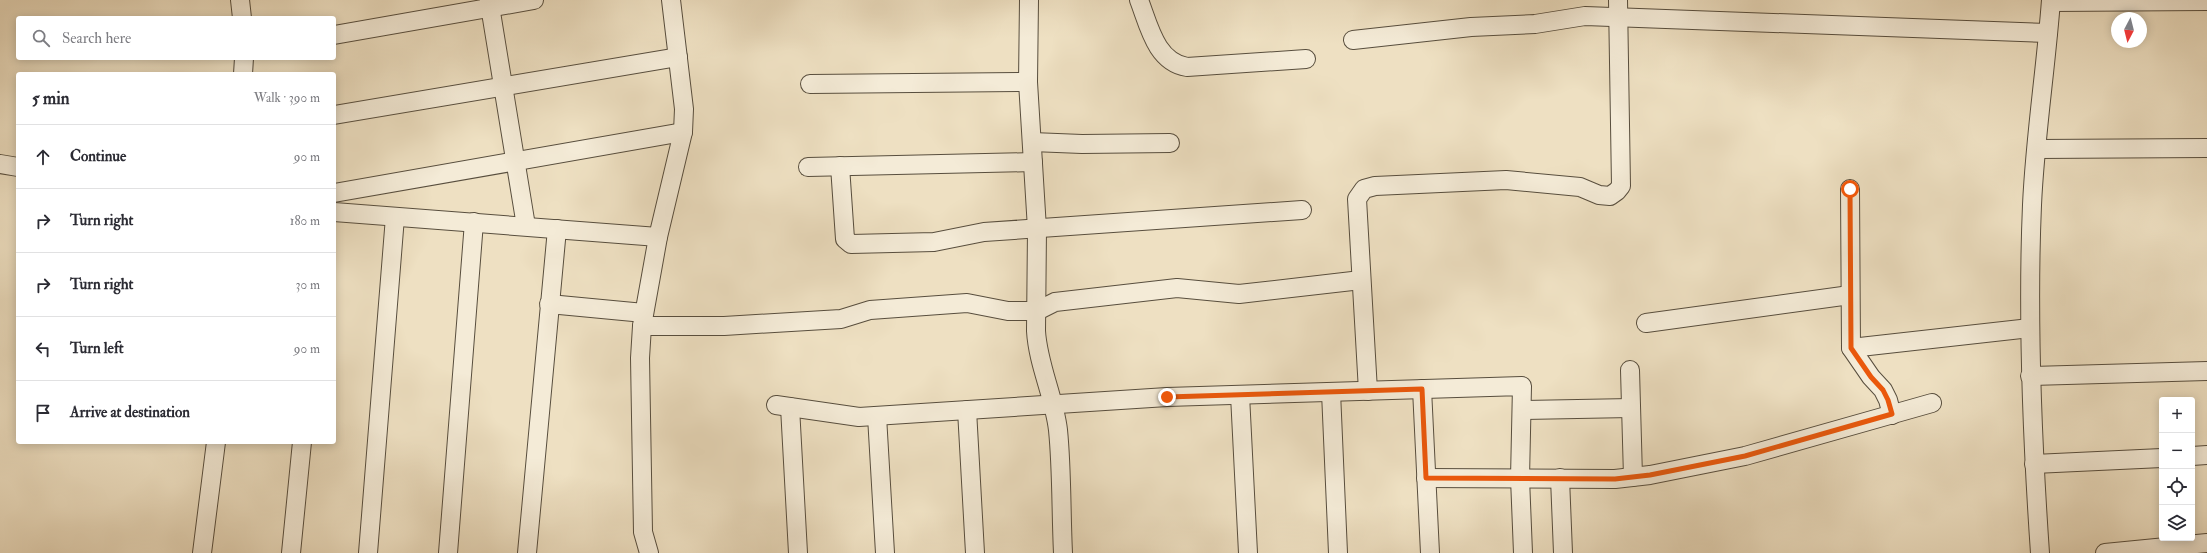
<!DOCTYPE html>
<html lang="en">
<head>
<meta charset="utf-8">
<style>
  body { margin:0; font-family:"IM FELL Double Pica",serif; background:#f7f7f7; color:#2b2b33 }
  .controls { position:absolute; right:12px; bottom:12px; display:grid; overflow:hidden; border-radius:4px; box-shadow:0 2px 10px #0003 }
  .controls button { width:36px; height:36px; display:grid; place-items:center; padding:0; border:0; border-bottom:1px solid #e1e1e2; background:#fff; color:#2b2b33; font:20px sans-serif }
  .compass { position:absolute; left:2111px; top:12px; width:36px; height:36px; border-radius:50%; background:#fff; box-shadow:0 2px 10px #0003; rotate:187deg }
  .stop { position:absolute; width:12px; height:12px; margin:-9px; border:3px solid #ea580c; border-radius:50%; background:#fff }
  .stop.end { background:#ea580c; border-color:#fff; box-shadow:0 1px 4px #0008 }
  .list { margin:0; padding:0; list-style:none }
  h2 { display:flex; justify-content:space-between; align-items:center; height:52px; margin:0; padding:0 16px; font-size:17px }
  h2 small { font-size:13px; font-weight:400; color:#7c7c81 }
  .list li { display:grid; grid-template-columns:26px 1fr auto; gap:12px; align-items:center; box-sizing:border-box; height:64px; padding:0 16px; border-top:1px solid #e1e1e2 }
  .list b { display:block; font-size:15px; white-space:nowrap }
  .list em { font-size:13px; font-style:normal; color:#7c7c81 }
  .icon { flex:none; width:22px; height:22px; fill:none; stroke:currentColor; stroke-width:2; stroke-linecap:round; stroke-linejoin:round }
  .map { position:relative; flex:none; width:2207px; height:553px; overflow:hidden }
  .search { position:absolute; background:#fff; box-shadow:0 2px 10px #0003; left:16px; top:16px; width:320px; height:44px; display:flex; align-items:center; gap:10px; box-sizing:border-box; padding:0 14px; border-radius:4px; color:#7c7c81; font-size:15px }
  .panel { position:absolute; background:#fff; box-shadow:0 2px 10px #0003; left:16px; top:72px; width:320px; height:372px; border-radius:4px }
  .map>svg:first-child { display:block }
</style>
</head>
<body>
<div class="map">
<svg width="2207" height="553" viewBox="0 0 2207 553">
  <rect width="100%" height="100%" fill="#eee0c2"/>
  <filter id="stains"><feTurbulence type="fractalNoise" baseFrequency=".005" numOctaves="4"/><feColorMatrix values="0 0 0 0 .2 0 0 0 0 .09 0 0 0 0 .02 0 0 0 .5 -.17"/></filter>
  <radialGradient id="worn" r=".72"><stop offset=".6" stop-color="#630" stop-opacity="0"/><stop offset="1" stop-color="#630" stop-opacity=".3"/></radialGradient>
  <g fill="none" stroke-linecap="round" stroke-linejoin="round">
    <g stroke="#584e3e" stroke-width="20">
      <g id="minor">
        <polyline points="240,0 242,18"/>
        <polyline points="489,0 526,226"/>
        <path d="M1029 0 1028 82 1037 229 1036 331C1038 365 1054 396 1058 430 1062 470 1061 512 1063 553"/>
        <path d="M1139 0C1149 26 1156 62 1187 67L1306 59"/>
        <polyline points="2051,2 2207,1"/>
        <polyline points="334,35 534,0"/>
        <polyline points="1353,40 1471,27 1535,24 1585,16 2048,33"/>
        <polyline points="243,74 244,58"/>
        <polyline points="810,84 1028,82"/>
        <polyline points="334,115 678,57"/>
        <polyline points="1032,142 1082,144 1170,143"/>
        <polyline points="2037,149 2207,148"/>
        <polyline points="0,164 18,167"/>
        <polyline points="840,166 845,239 851,244 934,242 984,232 1302,210"/>
        <polyline points="808,167 1033,162"/>
        <polyline points="1850,189 1851,348 1871,377 1883,390 1888,400 1892,415"/>
        <polyline points="334,193 683,132"/>
        <polyline points="334,212 658,237"/>
        <polyline points="549,304 644,313"/>
        <polyline points="1646,323 1850,295"/>
        <polyline points="642,326 724,326 841,319 870,310 967,303 1008,311 1037,311 1055,302 1177,288 1239,294 1361,280"/>
        <polyline points="1851,348 2030,328"/>
        <polyline points="1630,370 1633,477"/>
        <polyline points="2030,376 2207,371"/>
        <polyline points="1422,389 1430,553"/>
        <polyline points="1368,391 1357,199 1364,189 1375,186 1506,180 1580,187 1599,195 1610,196 1617,191 1621,186 1618,0"/>
        <polyline points="1331,392 1338,553"/>
        <polyline points="1240,395 1248,553"/>
        <polyline points="776,405 859,417 1167,397 1522,386 1520,478 1523,553"/>
        <polyline points="790,407 798,553"/>
        <polyline points="967,410 975,553"/>
        <polyline points="1522,410 1631,408"/>
        <polyline points="877,416 885,553"/>
        <polyline points="2192,456 2207,455"/>
        <polyline points="2034,464 2162,458"/>
        <polyline points="1426,478 1615,479 1650,475 1745,456 1932,403"/>
        <polyline points="1560,478 1563,553"/>
        <polyline points="202,553 216,442"/>
        <polyline points="291,553 302,442"/>
        <polyline points="368,553 395,217"/>
        <polyline points="448,553 474,222"/>
        <polyline points="527,553 557,229"/>
        <polyline points="649,553 643,532 640,358 642,326 658,237 683,132 684,109 671,0"/>
        <path d="M2040 553C2032 437 2027 321 2032 205 2035 137 2046 68 2051 0"/>
        <polyline points="2105,553 2207,543"/>
      </g>
    </g>
    <use href="#minor" stroke="#f4ebd7" stroke-width="18"/>
  </g>
  <g fill="none" stroke-linecap="round" stroke-linejoin="round">
    <polyline stroke="#ea580c" stroke-width="5" points="1167,397 1422,389 1426,478 1615,479 1650,475 1745,456 1892,414 1888,400 1883,390 1871,377 1851,348 1850,189"/>
  </g>
  <rect width="100%" height="100%" filter="url(#stains)"/>
  <rect width="100%" height="100%" fill="url(#worn)"/>
</svg>
<div class="controls">
<button>+</button>
<button>−</button>
<button><svg class="icon" aria-label="locate" viewBox="0 0 24 24"><circle cx="12" cy="12" r="6"/><path d="M12 2v4M12 18v4M2 12h4M18 12h4"/></svg></button>
<button><svg class="icon" aria-label="layers" viewBox="0 0 24 24"><path d="M12 4l9 5-9 5-9-5zM3 14l9 5 9-5"/></svg></button>
</div>
<svg class="compass" viewBox="-18 -18 36 36"><path d="M0-13l5 13h-10z" fill="#e53935"/><path d="M0 13l5-13h-10z" fill="#7c7c81"/></svg>
<div class="stop" style="left:1850px;top:189px"></div>
<div class="stop end" style="left:1167px;top:397px"></div>
<div class="search"><svg class="icon" aria-label="search" viewBox="0 0 24 24"><circle cx="10" cy="10" r="6"/><path d="M15 15l6 6"/></svg>Search here</div>
<section class="panel">
<h2>5 min<small>Walk · 390 m</small></h2>
<ul class="list">
<li><svg class="icon" aria-label="ahead" viewBox="0 0 24 24"><path d="M12 20V5M6 11l6-6 6 6"/></svg><div><b>Continue</b></div><em>90 m</em></li>
<li><svg class="icon" aria-label="right" viewBox="0 0 24 24"><path d="M7 20v-9h11M14 6l5 5-5 5"/></svg><div><b>Turn right</b></div><em>180 m</em></li>
<li><svg class="icon" aria-label="right" viewBox="0 0 24 24"><path d="M7 20v-9h11M14 6l5 5-5 5"/></svg><div><b>Turn right</b></div><em>30 m</em></li>
<li><svg class="icon" aria-label="left" viewBox="0 0 24 24"><path d="M17 20v-9H6M10 6l-5 5 5 5"/></svg><div><b>Turn left</b></div><em>90 m</em></li>
<li><svg class="icon" aria-label="arrive" viewBox="0 0 24 24"><path d="M6 21V4h12l-3 4 3 4H6"/></svg><div><b>Arrive at destination</b></div></li>
</ul>
</section>
</div>
</body>
</html>
